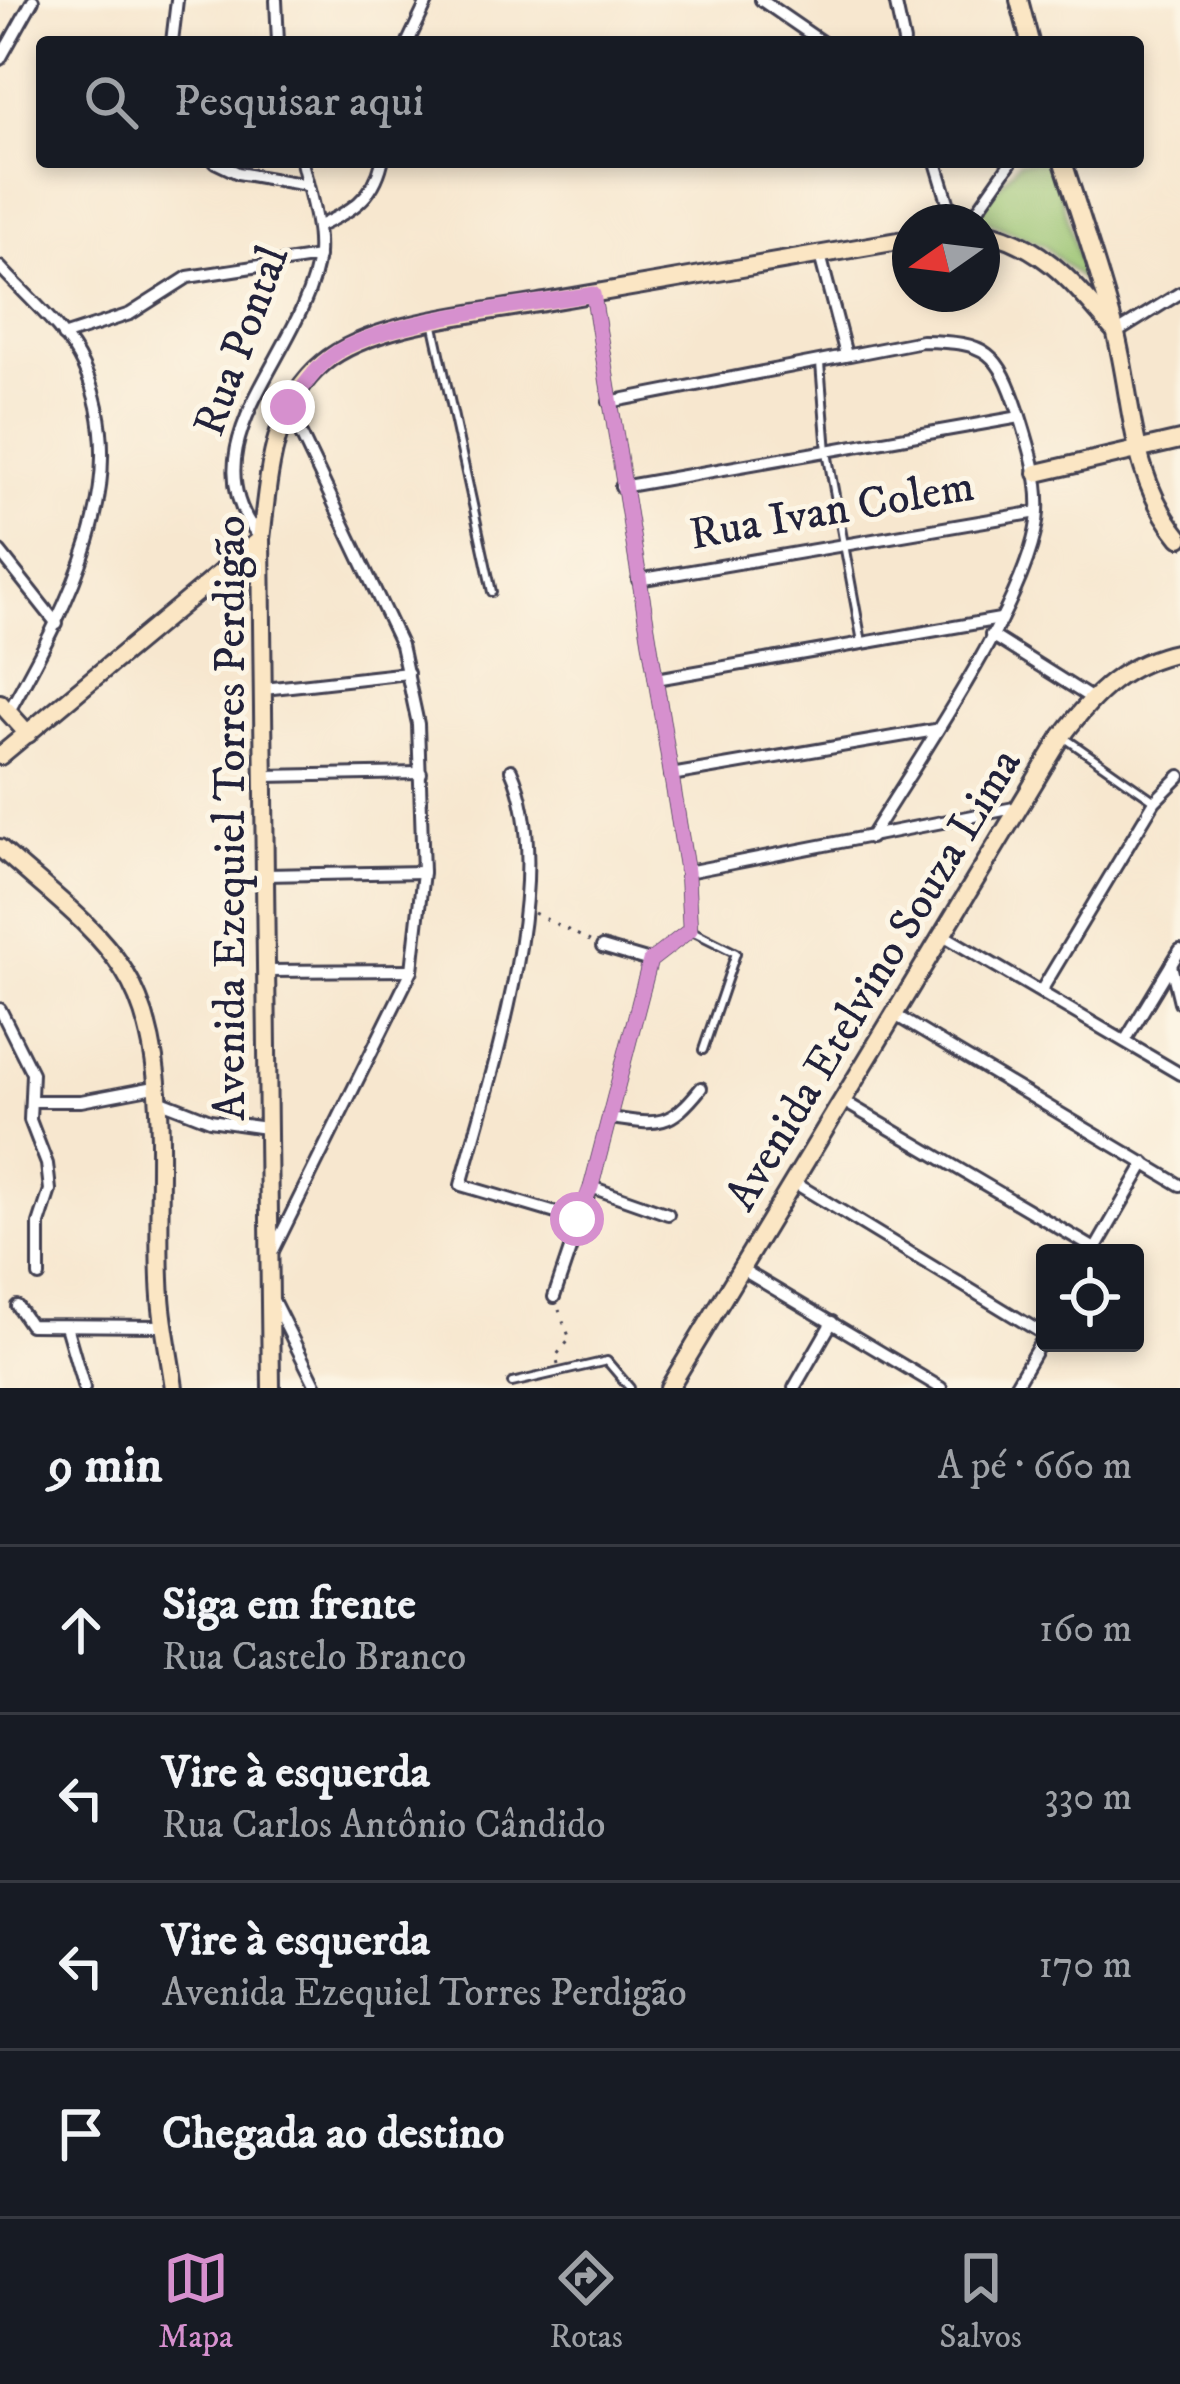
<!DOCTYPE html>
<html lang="pt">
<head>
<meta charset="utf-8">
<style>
  body { margin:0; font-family:"IM FELL DW Pica",serif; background:#242831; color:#f1f3f6 }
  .controls { position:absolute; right:36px; bottom:36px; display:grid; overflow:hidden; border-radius:12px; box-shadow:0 6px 18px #0003 }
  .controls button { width:108px; height:108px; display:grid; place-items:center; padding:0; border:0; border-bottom:3px solid #363941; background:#171b24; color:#f1f3f6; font:60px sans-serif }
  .compass { position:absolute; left:892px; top:204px; width:108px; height:108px; border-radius:50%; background:#171b24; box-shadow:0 6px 18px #0003; rotate:256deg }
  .stop { position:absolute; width:36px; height:36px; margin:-27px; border:9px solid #d690ce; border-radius:50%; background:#fff }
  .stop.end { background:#d690ce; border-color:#fff; box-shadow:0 3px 12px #0008 }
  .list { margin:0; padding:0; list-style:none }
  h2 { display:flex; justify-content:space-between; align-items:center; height:156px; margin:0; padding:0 48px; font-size:51px }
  h2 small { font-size:39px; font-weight:400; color:#9ea1a6 }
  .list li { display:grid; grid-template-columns:78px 1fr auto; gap:36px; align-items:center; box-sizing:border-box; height:168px; padding:0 48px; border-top:3px solid #363941 }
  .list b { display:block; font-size:45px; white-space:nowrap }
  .list p { margin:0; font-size:39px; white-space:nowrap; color:#9ea1a6 }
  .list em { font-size:39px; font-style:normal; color:#9ea1a6 }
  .icon { flex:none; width:66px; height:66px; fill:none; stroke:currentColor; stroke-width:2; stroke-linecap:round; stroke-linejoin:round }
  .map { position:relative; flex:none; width:1180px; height:1388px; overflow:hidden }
  .search { position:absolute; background:#171b24; box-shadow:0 6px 18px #0003; left:36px; right:36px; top:36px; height:132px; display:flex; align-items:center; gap:30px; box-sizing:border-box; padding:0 42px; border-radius:12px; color:#9ea1a6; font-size:45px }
  .sheet { height:828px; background:#171b24 }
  nav { display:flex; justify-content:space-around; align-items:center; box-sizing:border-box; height:168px; border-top:3px solid #363941; background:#171b24; font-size:33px; color:#9ea1a6 }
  nav a { display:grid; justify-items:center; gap:6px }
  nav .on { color:#d690ce }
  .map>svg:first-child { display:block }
</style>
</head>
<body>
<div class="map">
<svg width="1180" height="1388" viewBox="0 0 1180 1388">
  <rect width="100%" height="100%" fill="#fcf5e5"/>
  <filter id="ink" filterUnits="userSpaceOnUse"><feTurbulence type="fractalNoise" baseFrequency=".00833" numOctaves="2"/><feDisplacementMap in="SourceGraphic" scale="24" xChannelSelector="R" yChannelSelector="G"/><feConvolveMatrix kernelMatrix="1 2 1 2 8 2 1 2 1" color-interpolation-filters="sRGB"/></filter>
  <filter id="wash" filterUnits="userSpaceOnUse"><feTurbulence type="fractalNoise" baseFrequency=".004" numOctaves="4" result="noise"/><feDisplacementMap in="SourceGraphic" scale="48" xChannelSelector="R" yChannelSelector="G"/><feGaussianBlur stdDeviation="2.7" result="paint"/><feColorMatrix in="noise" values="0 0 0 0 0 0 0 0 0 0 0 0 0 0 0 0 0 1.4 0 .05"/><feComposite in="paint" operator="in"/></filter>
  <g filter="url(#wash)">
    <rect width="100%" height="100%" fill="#f7e7cf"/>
    <polygon fill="#98c26f" stroke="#5d7255" stroke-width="3" points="1019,162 1052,162 1085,283 1044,246 973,216"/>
  </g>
  <g filter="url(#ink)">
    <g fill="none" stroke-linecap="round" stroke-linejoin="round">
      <g stroke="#424051" stroke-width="12">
        <g id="lane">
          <polyline points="434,326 492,592"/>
          <polyline points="820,363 827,452 862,642"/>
          <polyline points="1065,738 1155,801"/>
          <polyline points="690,930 736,953 703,1050"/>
          <polyline points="512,1383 607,1361 630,1388"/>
        </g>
      </g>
      <g stroke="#424051" stroke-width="16">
        <g id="street">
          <polyline points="276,0 278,42"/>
          <polyline points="761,0 822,42"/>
          <polyline points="895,0 904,42"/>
          <polyline points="172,42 177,0"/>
          <polyline points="408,42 428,0"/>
          <polyline points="0,59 33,0"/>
          <polyline points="215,162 238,173 307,185"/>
          <polyline points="936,162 954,222"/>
          <polyline points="969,222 1011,162"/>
          <path d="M317 227C350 211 373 200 382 162"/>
          <polyline points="820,255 846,355"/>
          <path d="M0 267C27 297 66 329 83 366 138 482 63 613 8 713"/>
          <polyline points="1116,333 1180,293"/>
          <polyline points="63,336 130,314 188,277 318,257"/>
          <path d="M609 402 922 341C988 342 998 351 1019 413 1029 445 1040 478 1038 512 1034 594 916 762 870 838"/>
          <polyline points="621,487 1020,417"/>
          <path d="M261 539C180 444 308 351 318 254 320 224 309 192 302 162"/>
          <polyline points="0,552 57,624"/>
          <polyline points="638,580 1038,512"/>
          <polyline points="991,635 1091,698"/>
          <polyline points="656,679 1000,619"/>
          <polyline points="264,689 408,673"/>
          <path d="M511 770C559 875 490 1076 461 1185L576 1219"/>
          <polyline points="671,775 935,730"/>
          <polyline points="264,776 421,773"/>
          <polyline points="687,872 1019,807"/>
          <polyline points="265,875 423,872"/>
          <polyline points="943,935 1180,1074"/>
          <polyline points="602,947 650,961"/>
          <polyline points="1171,965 1180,1002"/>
          <polyline points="265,971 412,970"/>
          <polyline points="1041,991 1155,801 1180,776"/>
          <polyline points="0,1009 32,1073 30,1120 47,1164 50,1190 39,1224 39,1276"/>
          <polyline points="895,1015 1180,1185"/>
          <polyline points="1125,1041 1180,950"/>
          <polyline points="156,1099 210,1120 266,1128"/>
          <polyline points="34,1101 81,1101 155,1087"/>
          <polyline points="843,1101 1095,1249"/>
          <path d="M610 1118C658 1125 669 1128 701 1088"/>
          <polyline points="795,1183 1045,1335"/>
          <polyline points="591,1187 668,1214"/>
          <polyline points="272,1253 412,970 423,872 418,724 401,645 289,409"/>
          <polyline points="1093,1253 1145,1163"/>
          <polyline points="743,1270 941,1388"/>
          <polyline points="554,1297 591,1187 650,961 690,930 687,872 593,294"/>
          <polyline points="273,1300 317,1388"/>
          <polyline points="17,1306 30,1325 165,1326"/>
          <polyline points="66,1326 84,1388"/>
          <polyline points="794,1388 832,1322"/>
          <polyline points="1014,1388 1045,1335"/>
        </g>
      </g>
      <g stroke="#424051" stroke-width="22">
        <g id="secondary">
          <polyline points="1019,0 1030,42"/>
          <path d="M1063 162C1081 218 1100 273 1115 330 1134 404 1129 476 1180 538"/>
          <path d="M982 231C1043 244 1073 283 1112 328"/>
          <polyline points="1037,473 1180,440"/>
          <polyline points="0,703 28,734"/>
          <polyline points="0,756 261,539"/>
          <path d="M0 848C41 886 94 923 124 971 178 1055 153 1200 161 1297 163 1327 170 1358 174 1388"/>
          <path d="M271 1388 261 539C269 477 271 406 323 363 373 321 486 313 550 301 670 280 790 260 910 239"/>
          <path d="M669 1388 1062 736C1095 692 1125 663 1180 652"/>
        </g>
      </g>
      <g stroke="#424051" stroke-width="3" stroke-dasharray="3 9" stroke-linecap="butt">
        <polyline points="534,913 590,941"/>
        <polyline points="558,1365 556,1356 570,1339 559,1310"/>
      </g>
      <use href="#lane" stroke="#fff" stroke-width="6"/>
      <use href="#street" stroke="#fff" stroke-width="10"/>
      <use href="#secondary" stroke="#fbe6c4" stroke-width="16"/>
    </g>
  </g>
  <g fill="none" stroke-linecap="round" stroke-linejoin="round" filter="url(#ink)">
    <path stroke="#d690ce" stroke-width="15" d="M288 407C305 385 320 360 346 347 410 316 521 306 593 294L687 872 690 930 650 961 591 1187 577 1219"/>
  </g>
  <g text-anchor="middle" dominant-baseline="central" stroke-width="10" stroke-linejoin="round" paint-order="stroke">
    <g font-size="45" fill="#22223b" stroke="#fcf5e5">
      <text transform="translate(242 341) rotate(-70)">Rua Pontal</text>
      <text transform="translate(832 511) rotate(-10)">Rua Ivan Colem</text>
      <text transform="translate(231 818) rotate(-90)">Avenida Ezequiel Torres Perdigão</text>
      <text transform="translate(874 980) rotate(-59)">Avenida Etelvino Souza Lima</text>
    </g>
  </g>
</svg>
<div class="controls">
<button><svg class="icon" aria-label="locate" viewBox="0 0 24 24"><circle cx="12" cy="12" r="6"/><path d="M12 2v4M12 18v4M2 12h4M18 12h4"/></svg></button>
</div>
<svg class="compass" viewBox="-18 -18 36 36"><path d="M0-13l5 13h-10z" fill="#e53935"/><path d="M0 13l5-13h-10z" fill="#9ea1a6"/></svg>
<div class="stop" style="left:577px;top:1219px"></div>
<div class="stop end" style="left:288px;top:407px"></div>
<div class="search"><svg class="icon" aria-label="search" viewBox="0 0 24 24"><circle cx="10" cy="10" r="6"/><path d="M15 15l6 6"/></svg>Pesquisar aqui</div>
</div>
<section class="sheet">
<h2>9 min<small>A pé · 660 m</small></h2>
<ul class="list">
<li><svg class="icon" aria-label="ahead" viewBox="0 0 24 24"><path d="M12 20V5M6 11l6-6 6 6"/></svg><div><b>Siga em frente</b><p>Rua Castelo Branco</p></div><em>160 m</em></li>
<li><svg class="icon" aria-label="left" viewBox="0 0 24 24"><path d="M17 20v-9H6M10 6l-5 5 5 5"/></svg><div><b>Vire à esquerda</b><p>Rua Carlos Antônio Cândido</p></div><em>330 m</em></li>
<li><svg class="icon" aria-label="left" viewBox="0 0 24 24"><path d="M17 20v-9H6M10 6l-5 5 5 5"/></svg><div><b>Vire à esquerda</b><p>Avenida Ezequiel Torres Perdigão</p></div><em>170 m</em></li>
<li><svg class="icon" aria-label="arrive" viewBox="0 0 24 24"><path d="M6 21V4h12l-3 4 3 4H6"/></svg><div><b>Chegada ao destino</b></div></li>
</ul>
</section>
<nav>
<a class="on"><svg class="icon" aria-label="map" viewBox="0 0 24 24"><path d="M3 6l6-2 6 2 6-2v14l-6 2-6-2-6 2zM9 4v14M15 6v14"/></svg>Mapa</a>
<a><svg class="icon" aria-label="directions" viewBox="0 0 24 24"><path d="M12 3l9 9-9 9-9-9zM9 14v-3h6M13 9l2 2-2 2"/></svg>Rotas</a>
<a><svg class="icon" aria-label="saved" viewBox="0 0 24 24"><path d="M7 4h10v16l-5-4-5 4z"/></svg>Salvos</a>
</nav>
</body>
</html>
